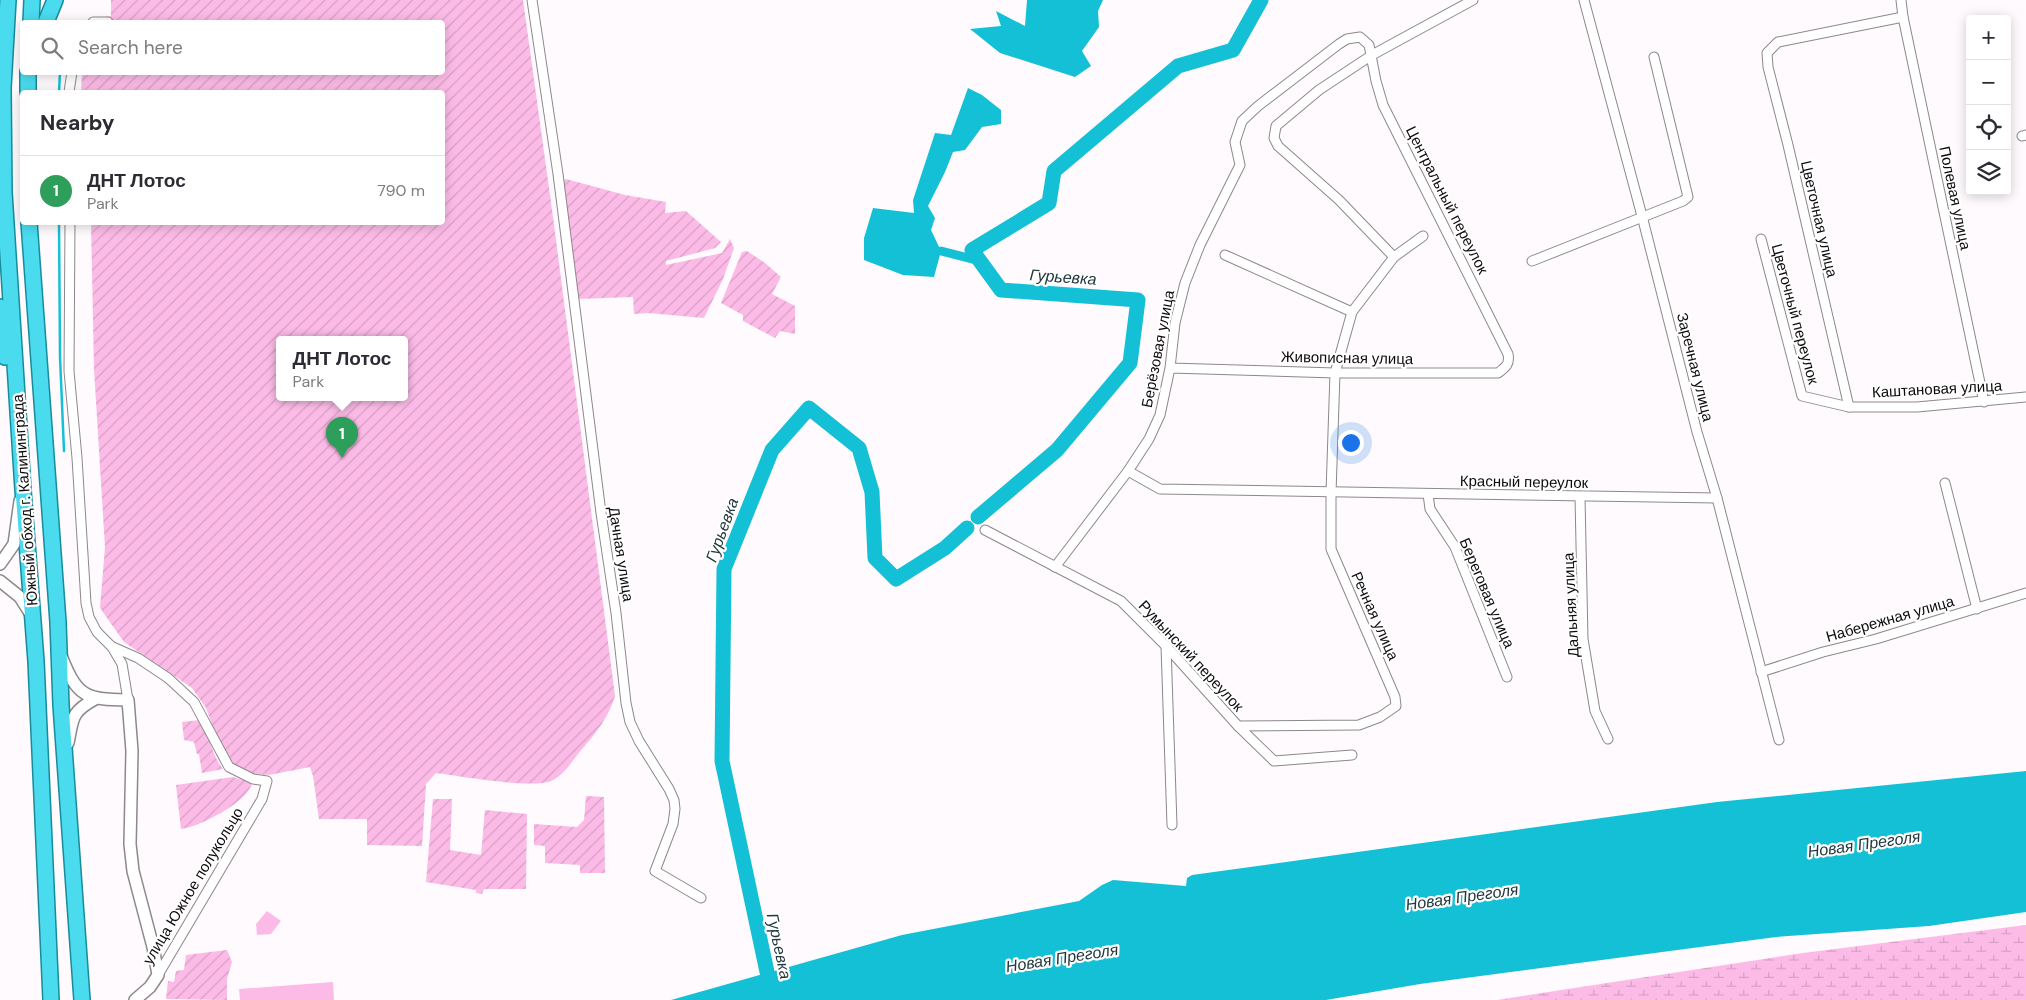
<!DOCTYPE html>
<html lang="en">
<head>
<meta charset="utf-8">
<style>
  body { margin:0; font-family:"DM Sans",sans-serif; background:#f2f2f3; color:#2b2b33 }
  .controls { position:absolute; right:15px; top:15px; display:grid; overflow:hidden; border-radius:5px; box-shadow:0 2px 12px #0003 }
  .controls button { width:45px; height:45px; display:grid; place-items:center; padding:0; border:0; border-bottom:1px solid #e1e1e2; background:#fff; color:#2b2b33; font:25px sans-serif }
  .you { position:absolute; left:1350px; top:442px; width:18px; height:18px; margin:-12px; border:4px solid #fff; border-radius:50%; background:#1a73e8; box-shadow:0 0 0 8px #1a73e833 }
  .badge { display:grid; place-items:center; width:32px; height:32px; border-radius:50%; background:#2d7480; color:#fff; font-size:16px; font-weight:700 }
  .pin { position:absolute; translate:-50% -41px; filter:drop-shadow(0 1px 2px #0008) }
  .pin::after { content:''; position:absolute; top:26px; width:18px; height:15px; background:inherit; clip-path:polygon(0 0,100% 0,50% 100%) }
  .popup { position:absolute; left:276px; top:336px; width:132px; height:65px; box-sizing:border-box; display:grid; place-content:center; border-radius:5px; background:#fff; filter:drop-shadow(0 1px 4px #0005); font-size:16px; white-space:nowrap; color:#7c7c81 }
  .popup b { font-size:19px; color:#2b2b33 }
  .popup::after { content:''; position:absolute; left:50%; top:100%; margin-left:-10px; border:10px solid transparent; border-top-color:#fff }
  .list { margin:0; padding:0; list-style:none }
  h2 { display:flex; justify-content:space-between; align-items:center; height:65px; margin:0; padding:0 20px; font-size:21px }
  h2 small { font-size:16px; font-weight:400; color:#7c7c81 }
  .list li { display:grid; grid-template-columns:32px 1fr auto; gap:15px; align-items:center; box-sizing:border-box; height:70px; padding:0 20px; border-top:1px solid #e1e1e2 }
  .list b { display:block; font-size:19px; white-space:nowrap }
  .list p { margin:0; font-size:16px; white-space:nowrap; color:#7c7c81 }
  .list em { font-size:16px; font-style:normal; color:#7c7c81 }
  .icon { flex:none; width:28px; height:28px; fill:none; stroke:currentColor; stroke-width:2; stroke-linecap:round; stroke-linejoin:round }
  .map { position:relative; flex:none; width:2026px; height:1000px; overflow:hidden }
  .search { position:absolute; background:#fff; box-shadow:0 2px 12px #0003; left:20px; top:20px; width:425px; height:55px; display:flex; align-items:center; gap:12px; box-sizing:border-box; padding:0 18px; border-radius:5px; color:#7c7c81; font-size:19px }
  .panel { position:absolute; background:#fff; box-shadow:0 2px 12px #0003; left:20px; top:90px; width:425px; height:135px; border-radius:5px }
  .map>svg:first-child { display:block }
</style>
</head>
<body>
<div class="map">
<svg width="2026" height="1000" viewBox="0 0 2026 1000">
  <defs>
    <pattern id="wetland-marsh" width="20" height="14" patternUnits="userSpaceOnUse" patternTransform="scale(1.25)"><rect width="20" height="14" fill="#fcbbe7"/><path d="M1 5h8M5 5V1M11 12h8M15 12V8" fill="none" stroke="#d79fc5"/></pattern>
    <pattern id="garden-furrows" width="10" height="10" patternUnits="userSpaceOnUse" patternTransform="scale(1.25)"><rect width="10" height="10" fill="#fcbbe7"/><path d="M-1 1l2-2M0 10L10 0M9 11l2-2" fill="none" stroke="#d79fc5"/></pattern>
  </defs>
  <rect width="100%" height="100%" fill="#fefafd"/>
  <g fill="#fcbbe7">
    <polygon points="267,911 281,921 271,934 257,935 256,924"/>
    <polygon points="333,982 334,1000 240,1000 239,989"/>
  </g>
  <polygon fill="url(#wetland-marsh)" points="2026,925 2026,1000 1497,1000 1803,953"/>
  <g fill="url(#garden-furrows)" fill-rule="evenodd">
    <path d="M111 0H523L553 217 615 696C609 716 597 732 583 748 574 758 564 776 551 781 531 789 460 776 436 773L426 784 422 846 367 845V819H319L313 776 310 767 269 775 243 773 236 770 220 746 206 708 192 688 124 642 100 608 105 547 94 369 91 223 442 222V92H81L82 73 442 72V22H88V20L111 16ZM280 339H404V397H280Z"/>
    <polygon points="566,179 625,195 666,202 665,213 686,211 721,242 715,248 666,261 666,265 722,253 730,239 734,248 723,279 704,318 648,313 634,314 633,297 578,299 562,181"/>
    <polygon points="747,251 765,263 781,277 772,294 795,306 795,334 780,331 775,338 743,321 743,315 721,303 742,252"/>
    <path d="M200 720C210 736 211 754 223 769L202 773 199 754H197L194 742 184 740 182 722Z"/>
    <path d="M233 777 252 783C248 802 199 827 181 829L176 785Z"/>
    <polygon points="586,796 604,797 605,873 580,873 580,865 545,863 545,846 534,845 534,824 577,827 584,820"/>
    <polygon points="433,799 452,799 450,850 481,855 485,810 527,814 526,889 484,889 482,894 476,893 476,890 426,882"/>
    <polygon points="227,950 232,962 227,979 227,1000 166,999 168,981 174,982 176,971 184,970 186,955"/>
  </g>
  <g fill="#14c0d5">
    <polygon points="1027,0 1103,0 1098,11 1099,27 1082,51 1091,66 1075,77 1000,53 970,29 1001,26 996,11 1025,26"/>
    <polygon points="968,88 982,95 1001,110 1001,124 982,127 965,150 953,152 945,172 928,206 935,218 931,230 941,251 934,277 903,275 864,260 864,238 873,208 914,213 913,200 935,133 951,135"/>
    <polygon points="2026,771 2026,912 1929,926 1776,937 1420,984 1326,1000 671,1000 902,935 1079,901 1102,885 1113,880 1186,886 1187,878 1192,875 1717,802"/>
  </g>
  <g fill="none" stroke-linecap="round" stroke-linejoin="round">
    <g stroke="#14c0d5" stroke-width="2.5">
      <polyline points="59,92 60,72"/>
      <polyline points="59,222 60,357 64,451"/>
    </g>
    <polyline stroke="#14c0d5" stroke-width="9" points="941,251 980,261"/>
    <g stroke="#14c0d5" stroke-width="15">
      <polyline points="978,517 1057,450 1130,363 1138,300 1001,290 972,250 1049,203 1054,171 1178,66 1233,50 1261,0"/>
      <polyline points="773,1000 722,761 724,569 772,450 809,408 859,448 872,492 875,558 896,579 945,548 967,528"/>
    </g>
    <g stroke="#8c888b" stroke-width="11">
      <g id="minor">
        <polyline points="532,0 558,174 601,513 616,613 626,703 630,722 639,741 669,789 674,800 675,809 673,824 655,871 701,898"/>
        <polyline points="1584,0 1642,216 1697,432 1717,498 1779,740"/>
        <polyline points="1901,0 1903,17 1984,402"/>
        <polyline points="93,22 108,22"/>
        <polyline points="69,92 72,72"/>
        <polyline points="2022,136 2026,135"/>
        <polyline points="70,222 69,371 77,458 86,603 89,617 97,632 112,647 122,664 128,700"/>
        <polyline points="1761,239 1802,396 1849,407 1917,407 2026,397"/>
        <polyline points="1225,255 1352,312"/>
        <polyline points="1394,257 1339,200 1278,146 1274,138 1276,126 1319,90 1372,55 1473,0"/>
        <polyline points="1532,261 1683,201 1688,197 1654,57"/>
        <polyline points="1849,407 1788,145 1768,67 1767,53 1778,42 1903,17"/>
        <polyline points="1128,471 1160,489 1717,498"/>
        <polyline points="1945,483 1977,609"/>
        <polyline points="1428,494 1430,509 1455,547 1507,677"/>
        <polyline points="1580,497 1583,639 1595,711 1608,739"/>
        <polyline points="985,530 1121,601 1166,646 1238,726 1274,761 1352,755"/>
        <path d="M1055 567 1128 471 1149 439 1160 415 1170 368 1175 323 1185 283 1200 245 1240 165 1235 142 1242 121 1258 106 1339 44 1347 39 1360 37 1369 45 1376 81 1383 105 1508 354C1510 364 1506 367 1498 373H1335L1170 368"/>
        <polyline points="1166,646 1172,825"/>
        <polyline points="113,647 138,658 168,678 194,702 229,767 253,779 267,781 262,799 158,975"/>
        <polyline points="1761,672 1823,652 1876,639 2026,593"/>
        <polyline points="1238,726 1359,725 1380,717 1396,706 1395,697 1331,549 1331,493 1335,373 1352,312 1394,257 1423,236"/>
      </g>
    </g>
    <g stroke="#8c888b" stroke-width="14">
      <g id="tertiary">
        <polyline points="0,564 14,544 20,501"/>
        <polyline points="0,581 20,597 32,616"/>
        <path d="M62 658C78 699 88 699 128 700L132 751 130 844 133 871 153 947 158 975 150 987 135 1000"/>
        <path d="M68 743C73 718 71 712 95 699"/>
      </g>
    </g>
    <g stroke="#178c9c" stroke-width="18">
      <g id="trunk">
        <polyline points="8,0 3,88 4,192 23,490 36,661 51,1000"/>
        <polyline points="31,22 32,0"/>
        <polyline points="46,22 55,0"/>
        <polyline points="28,92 28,72"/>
        <polyline points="29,222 58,622 61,705 82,1000"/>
        <polyline points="0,307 5,357"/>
      </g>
    </g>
    <use href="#minor" stroke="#fff" stroke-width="9"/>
    <use href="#tertiary" stroke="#fff" stroke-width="11"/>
    <use href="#trunk" stroke="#4adbee" stroke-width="15"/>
  </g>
  <g text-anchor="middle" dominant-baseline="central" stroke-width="4.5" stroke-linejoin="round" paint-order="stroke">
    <g font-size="15" fill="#0d0b0c" stroke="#fff">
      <text transform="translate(1955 198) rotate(78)">Полевая улица</text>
      <text transform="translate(1447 200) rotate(63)">Центральный переулок</text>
      <text transform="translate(1819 219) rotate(77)">Цветочная улица</text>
      <text transform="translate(1795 314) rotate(75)">Цветочный переулок</text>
      <text transform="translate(1158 349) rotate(-79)">Берёзовая улица</text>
      <text transform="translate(1347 358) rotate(1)">Живописная улица</text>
      <text transform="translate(1695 367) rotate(76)">Заречная улица</text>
      <text transform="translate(1937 389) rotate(-3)">Каштановая улица</text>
      <text transform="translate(1524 482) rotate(1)">Красный переулок</text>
      <text transform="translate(25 500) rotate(-94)">Южный обход г. Калининграда</text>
      <text transform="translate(621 554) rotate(81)">Дачная улица</text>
      <text transform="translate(1487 593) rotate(67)">Береговая улица</text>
      <text transform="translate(1571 605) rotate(-93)">Дальняя улица</text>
      <text transform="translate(1375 616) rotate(66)">Речная улица</text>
      <text transform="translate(1890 619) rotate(-16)">Набережная улица</text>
      <text transform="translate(1191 656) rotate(47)">Румынский переулок</text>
      <text transform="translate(193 886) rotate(-59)">улица Южное полукольцо</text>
    </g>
    <g font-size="16" font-style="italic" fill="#20393d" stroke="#fff">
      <text transform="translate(1063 277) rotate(4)">Гурьевка</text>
      <text transform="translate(722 530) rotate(-70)">Гурьевка</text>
      <text transform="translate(1864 844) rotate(-8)">Новая Преголя</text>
      <text transform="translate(1462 897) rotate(-8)">Новая Преголя</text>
      <text transform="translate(779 946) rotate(78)">Гурьевка</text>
      <text transform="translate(1062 958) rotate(-9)">Новая Преголя</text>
    </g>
  </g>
</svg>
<div class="controls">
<button>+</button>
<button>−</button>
<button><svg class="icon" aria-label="locate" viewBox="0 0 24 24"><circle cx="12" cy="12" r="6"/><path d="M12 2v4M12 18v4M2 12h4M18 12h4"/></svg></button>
<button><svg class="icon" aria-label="layers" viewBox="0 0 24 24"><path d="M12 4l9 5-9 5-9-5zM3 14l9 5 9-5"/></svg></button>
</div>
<div class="you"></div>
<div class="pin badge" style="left:342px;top:458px;background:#2e9e5b">1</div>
<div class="popup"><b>ДНТ Лотос</b>Park</div>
<div class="search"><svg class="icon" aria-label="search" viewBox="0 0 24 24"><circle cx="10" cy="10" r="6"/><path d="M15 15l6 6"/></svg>Search here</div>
<section class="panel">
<h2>Nearby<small></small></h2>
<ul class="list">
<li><span class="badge" style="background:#2e9e5b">1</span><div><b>ДНТ Лотос</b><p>Park</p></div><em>790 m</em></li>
</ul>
</section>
</div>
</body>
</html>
